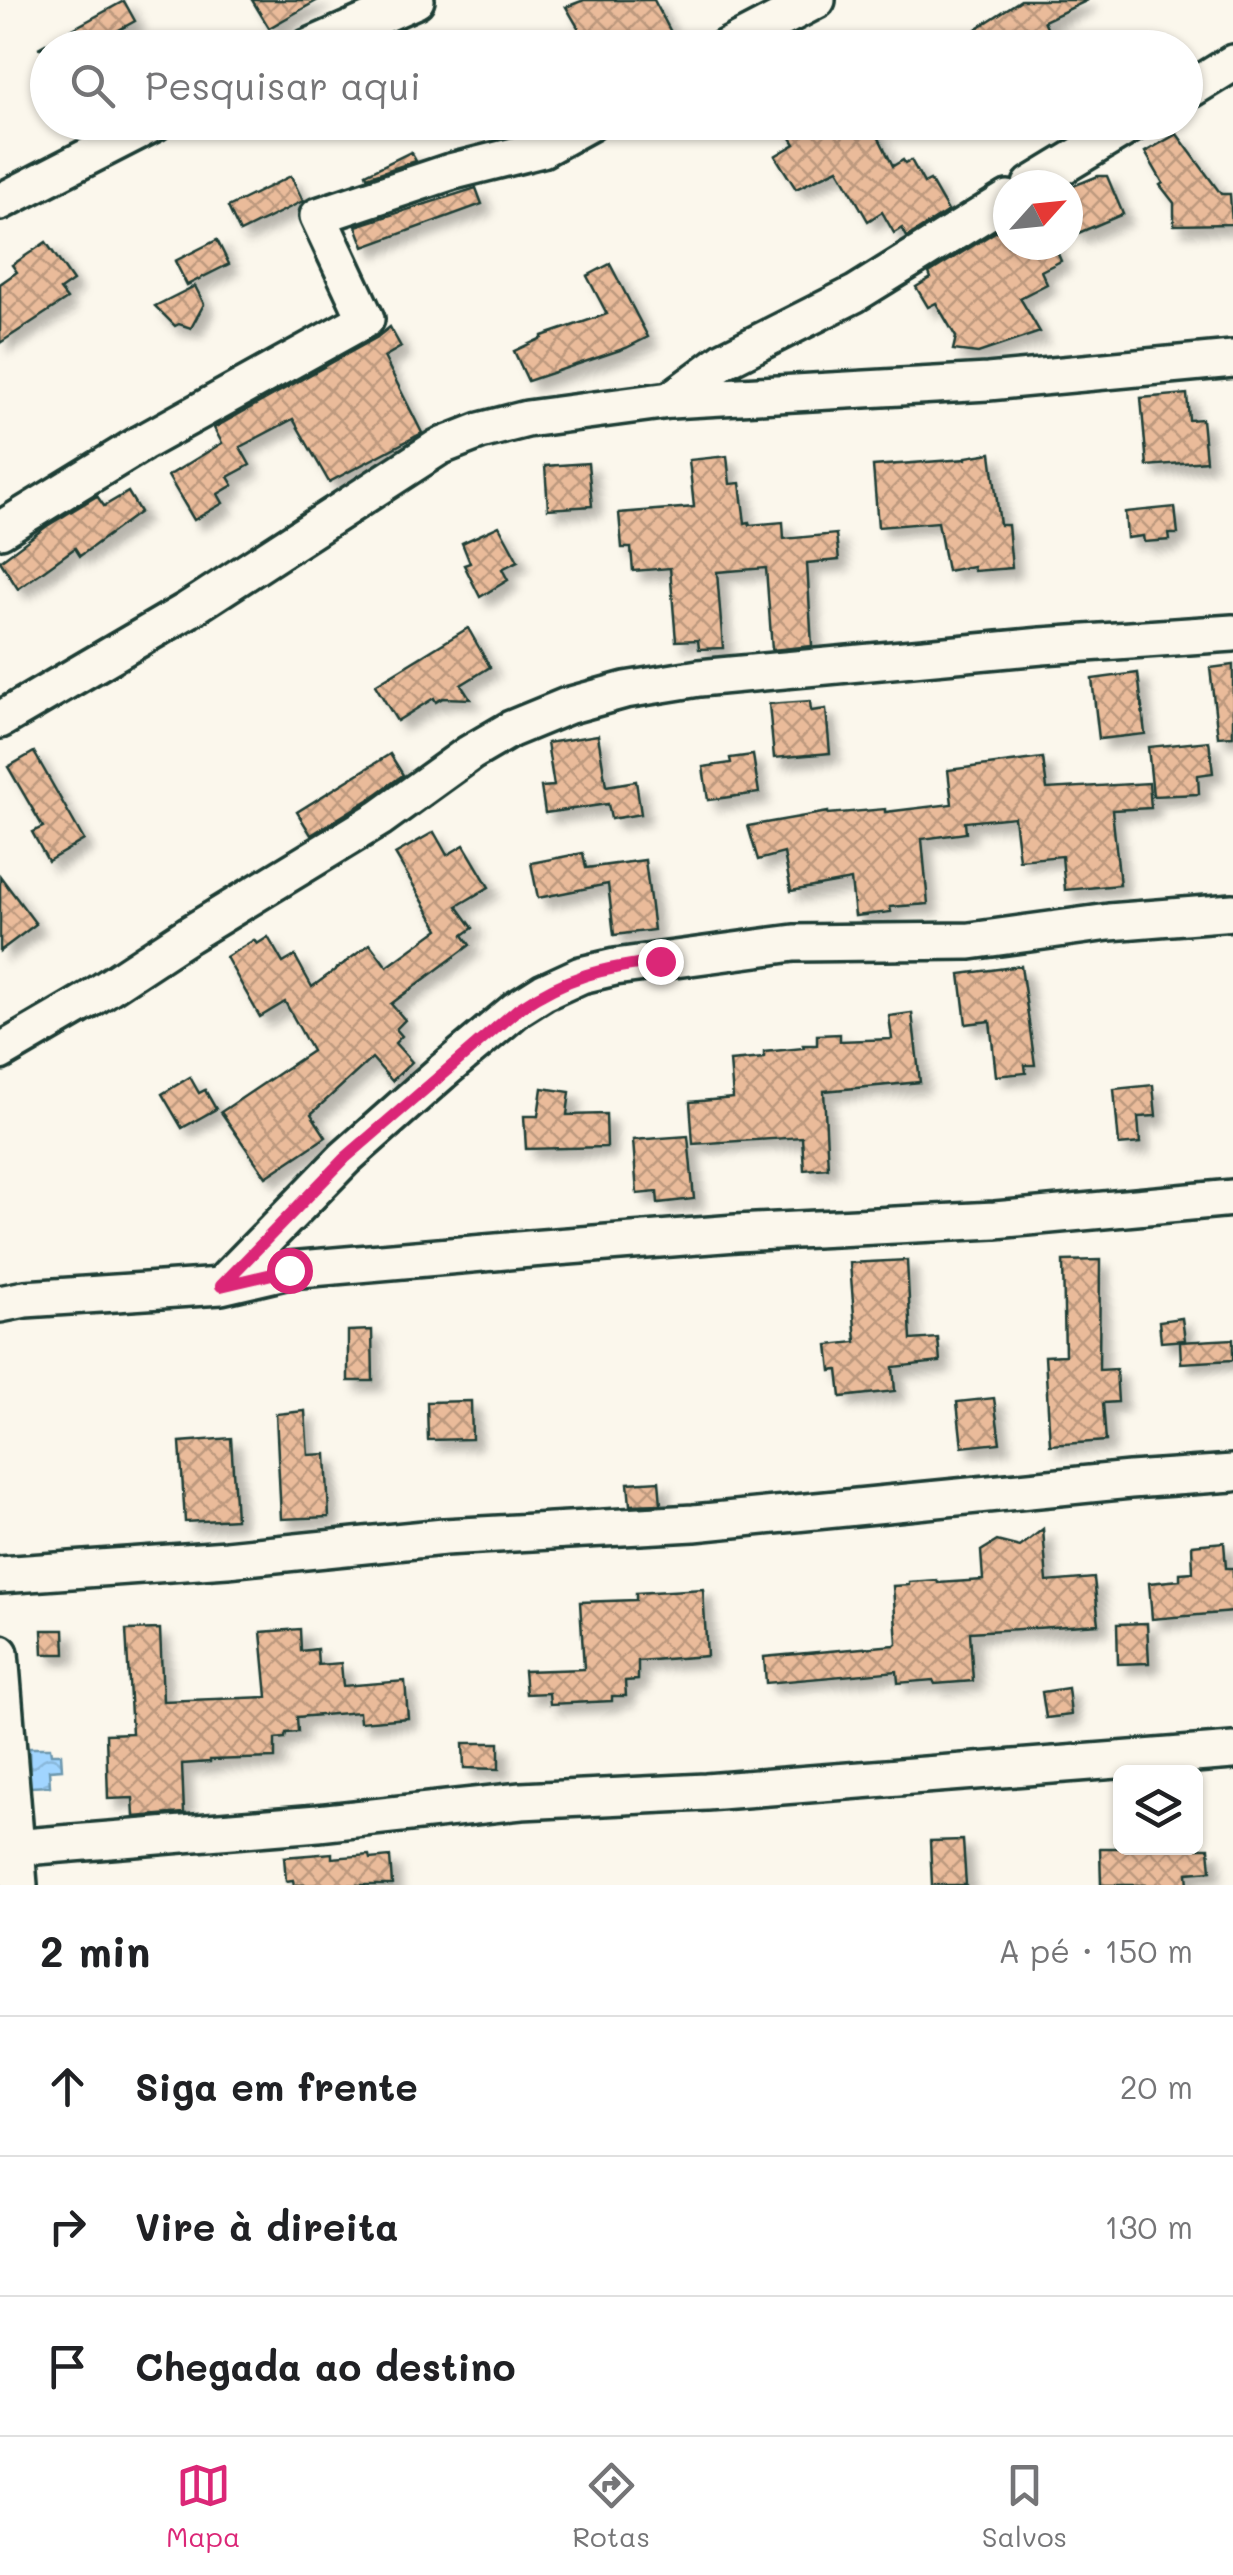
<!DOCTYPE html>
<html lang="pt">
<head>
<meta charset="utf-8">
<style>
  body { margin:0; font-family:Mali,sans-serif; background:#f6f6f6; color:#202124 }
  .controls { position:absolute; right:30px; bottom:30px; display:grid; overflow:hidden; border-radius:15px; box-shadow:0 2px 8px #0004 }
  .controls button { width:90px; height:90px; display:grid; place-items:center; padding:0; border:0; border-bottom:2px solid #e0e0e0; background:#fff; color:#202124; font:50px sans-serif }
  .compass { position:absolute; left:993px; top:170px; width:90px; height:90px; border-radius:50%; background:#fff; box-shadow:0 2px 8px #0004; rotate:63deg }
  .stop { position:absolute; width:30px; height:30px; margin:-22px; border:8px solid #db2777; border-radius:50%; background:#fff }
  .stop.end { background:#db2777; border-color:#fff; box-shadow:0 2px 10px #0008 }
  .list { margin:0; padding:0; list-style:none }
  h2 { display:flex; justify-content:space-between; align-items:center; height:130px; margin:0; padding:0 40px; font-size:42px }
  h2 small { font-size:32px; font-weight:400; color:#757577 }
  .list li { display:grid; grid-template-columns:65px 1fr auto; gap:30px; align-items:center; box-sizing:border-box; height:140px; padding:0 40px; border-top:2px solid #e0e0e0 }
  .list b { display:block; font-size:38px; white-space:nowrap }
  .list em { font-size:32px; font-style:normal; color:#757577 }
  .icon { flex:none; width:55px; height:55px; fill:none; stroke:currentColor; stroke-width:2; stroke-linecap:round; stroke-linejoin:round }
  .map { position:relative; flex:none; width:1233px; height:1885px; overflow:hidden }
  .search { position:absolute; background:#fff; box-shadow:0 2px 8px #0004; left:30px; right:30px; top:30px; height:110px; display:flex; align-items:center; gap:25px; box-sizing:border-box; padding:0 35px; border-radius:55px; color:#757577; font-size:38px }
  .sheet { height:550px; background:#fff }
  nav { display:flex; justify-content:space-around; align-items:center; box-sizing:border-box; height:140px; border-top:2px solid #e0e0e0; background:#fff; font-size:28px; color:#757577 }
  nav a { display:grid; justify-items:center; gap:5px }
  nav .on { color:#db2777 }
  .map>svg:first-child { display:block }
</style>
</head>
<body>
<div class="map">
<svg width="1233" height="1885" viewBox="0 0 1233 1885">
  <defs>
    <pattern id="water-waves" width="16" height="10" patternUnits="userSpaceOnUse" patternTransform="scale(2.5)"><rect width="16" height="10" fill="#a1d5ff"/><path d="M0 5q4-4 8 0t8 0" fill="none" stroke="#8ab8db"/></pattern>
    <pattern id="building-cross-hatch" width="8" height="8" patternUnits="userSpaceOnUse" patternTransform="scale(2.5)"><rect width="8" height="8" fill="#eabb9a"/><path d="M0 0l8 8M0 8l8-8" fill="none" stroke="#bd997e"/></pattern>
    <filter id="shadow"><feDropShadow dx="9" dy="9" stdDeviation="5" flood-color="#0004"/></filter>
  </defs>
  <rect width="100%" height="100%" fill="#fbf7ec"/>
  <filter id="ink" filterUnits="userSpaceOnUse"><feTurbulence type="fractalNoise" baseFrequency=".01" numOctaves="2"/><feDisplacementMap in="SourceGraphic" scale="20" xChannelSelector="R" yChannelSelector="G"/><feConvolveMatrix kernelMatrix="1 2 1 2 8 2 1 2 1" color-interpolation-filters="sRGB"/></filter>
  <g filter="url(#ink)">
    <polygon fill="url(#water-waves)" stroke="#6d98ae" stroke-width="2.5" points="29,1748 50,1748 51,1754 61,1754 62,1769 49,1770 50,1786 30,1787"/>
    <g fill="url(#building-cross-hatch)" stroke="#1f3d34" stroke-width="2.5" filter="url(#shadow)">
      <polygon points="252,0 318,0 269,28"/>
      <polygon points="584,0 654,0 674,38 656,48 590,48 566,7"/>
      <polygon points="1021,0 1088,0 1044,21 1047,28 1014,48 986,48 976,29"/>
      <polygon points="124,1 135,21 86,48 38,48"/>
      <polygon points="781,122 871,122 893,166 903,160 905,163 911,160 924,183 930,180 948,211 907,237 902,228 894,233 882,212 868,221 838,169 796,189 775,156 795,144"/>
      <polygon points="1177,134 1221,194 1230,194 1232,224 1174,225 1174,203 1160,185 1163,183 1145,152"/>
      <polygon points="411,152 416,161 367,177 366,174"/>
      <polygon points="291,176 303,201 240,232 228,207"/>
      <polygon points="1098,176 1107,176 1123,214 1076,234 1068,215 1068,188"/>
      <polygon points="476,188 482,204 364,247 356,226"/>
      <polygon points="1008,224 1008,245 1054,245 1061,261 1041,271 1047,284 1020,298 1040,332 978,353 953,350 956,337 936,303 928,307 916,287 931,278 929,273"/>
      <polygon points="217,240 229,264 187,285 175,261"/>
      <polygon points="46,242 73,281 60,290 67,299 0,343 0,284 17,272 12,265"/>
      <polygon points="610,264 648,337 626,348 528,381 514,351 542,338 542,336 607,314 587,276"/>
      <polygon points="195,286 204,304 191,328 179,324 175,326 155,306"/>
      <polygon points="390,327 401,347 384,357 422,433 329,482 293,419 240,447 250,465 228,477 233,485 218,494 223,503 194,520 168,476 222,443 214,428 376,338"/>
      <polygon points="1187,394 1189,420 1202,419 1206,461 1147,466 1141,398"/>
      <polygon points="991,453 1000,525 1008,525 1012,568 974,571 973,566 947,571 938,522 878,527 873,466 966,459 966,457"/>
      <polygon points="727,456 730,484 740,483 745,523 749,522 750,525 783,522 784,539 836,534 839,560 807,563 812,646 772,650 766,568 717,572 723,648 699,649 698,640 676,641 670,568 633,571 631,548 622,548 619,513 694,507 689,460"/>
      <polygon points="588,463 592,506 548,509 545,466"/>
      <polygon points="128,492 140,512 80,556 75,548 18,589 0,561 47,526 97,496 104,506"/>
      <polygon points="1175,507 1178,534 1169,534 1170,540 1144,542 1143,536 1127,538 1125,512"/>
      <polygon points="499,526 518,561 502,569 508,580 480,597 464,565 470,563 462,543"/>
      <polygon points="468,628 490,667 461,685 470,699 443,698 436,702 434,698 397,721 375,685"/>
      <polygon points="1233,665 1233,736 1218,737 1210,668"/>
      <polygon points="1138,673 1145,734 1099,739 1092,679"/>
      <polygon points="810,701 811,711 826,709 830,753 774,758 769,704"/>
      <polygon points="598,735 606,786 636,781 641,814 611,819 608,804 545,813 541,787 554,786 547,743"/>
      <polygon points="1209,741 1213,773 1198,775 1199,794 1153,796 1148,747"/>
      <polygon points="34,752 84,840 48,861 32,832 43,827 8,767"/>
      <polygon points="390,754 403,775 368,800 311,835 297,812"/>
      <polygon points="753,755 759,793 708,800 703,767 731,763 730,758"/>
      <polygon points="1043,758 1047,789 1149,783 1151,808 1112,810 1120,885 1065,890 1062,856 1019,860 1014,817 965,822 966,833 922,839 928,904 890,907 891,912 855,916 851,880 791,891 784,853 758,860 748,826 828,812 828,814 885,809 885,812 952,804 948,770"/>
      <polygon points="434,832 447,855 464,845 489,887 457,906 473,928 463,935 470,945 391,1004 405,1020 396,1029 402,1036 395,1043 412,1062 392,1081 372,1058 311,1114 326,1137 266,1177 221,1112 312,1051 285,1002 260,1017 226,957 254,940 257,944 268,937 283,963 295,956 312,987 370,944 387,967 439,929 395,854"/>
      <polygon points="583,853 586,868 645,860 654,930 614,935 608,884 538,898 531,863"/>
      <polygon points="0,876 36,924 0,951"/>
      <polygon points="1021,966 1035,1065 1025,1065 1026,1073 996,1076 990,1021 966,1024 960,974"/>
      <polygon points="912,1013 920,1082 824,1091 828,1168 804,1170 802,1137 693,1144 690,1102 733,1098 730,1061 764,1058 764,1052 804,1048 803,1045 817,1045 817,1035 840,1034 840,1041 892,1039 889,1016"/>
      <polygon points="190,1077 199,1093 205,1090 216,1109 182,1128 162,1094"/>
      <polygon points="1153,1085 1156,1116 1138,1117 1140,1143 1119,1145 1114,1089"/>
      <polygon points="542,1088 570,1092 567,1115 606,1114 607,1147 526,1149 524,1116 538,1116"/>
      <polygon points="688,1136 694,1199 658,1203 657,1192 637,1194 633,1140"/>
      <polygon points="907,1260 911,1340 938,1338 940,1362 893,1367 895,1391 841,1397 838,1370 831,1371 828,1345 856,1342 850,1263"/>
      <polygon points="1100,1260 1099,1370 1116,1369 1118,1402 1103,1403 1106,1441 1050,1445 1045,1356 1065,1355 1063,1261"/>
      <polygon points="1182,1318 1185,1340 1161,1342 1159,1321"/>
      <polygon points="372,1330 373,1381 348,1381 348,1331"/>
      <polygon points="1233,1339 1233,1360 1181,1363 1180,1342"/>
      <polygon points="994,1398 1000,1443 962,1447 957,1402"/>
      <polygon points="471,1401 472,1439 428,1440 427,1402"/>
      <polygon points="305,1411 308,1455 326,1454 329,1517 281,1519 276,1414"/>
      <polygon points="231,1438 236,1519 185,1522 180,1442"/>
      <polygon points="659,1481 661,1504 630,1505 628,1483"/>
      <polygon points="1043,1529 1047,1582 1094,1578 1099,1624 970,1632 973,1681 935,1684 933,1680 898,1683 897,1671 766,1683 764,1657 895,1645 897,1643 893,1586 909,1585 909,1582 937,1580 938,1583 983,1580 981,1551 997,1541 1020,1547"/>
      <polygon points="1224,1542 1226,1568 1233,1568 1233,1612 1152,1619 1149,1583 1180,1580 1180,1573 1193,1572 1192,1545"/>
      <polygon points="703,1589 707,1656 638,1661 638,1680 625,1681 626,1696 612,1696 612,1701 550,1704 549,1693 526,1694 524,1671 584,1669 580,1602 636,1600 636,1593"/>
      <polygon points="1147,1623 1149,1663 1118,1664 1117,1624"/>
      <polygon points="160,1629 163,1701 267,1697 261,1632 300,1629 301,1651 317,1649 318,1665 341,1663 343,1686 405,1681 408,1718 360,1722 359,1712 297,1717 298,1732 286,1733 285,1738 275,1739 275,1758 210,1760 210,1762 182,1764 184,1813 134,1817 133,1798 108,1799 106,1734 132,1733 126,1630"/>
      <polygon points="42,1630 64,1630 65,1654 43,1654"/>
      <polygon points="1068,1688 1071,1715 1046,1718 1042,1692"/>
      <polygon points="463,1743 499,1743 499,1769 464,1768"/>
      <polygon points="963,1840 966,1885 932,1885 930,1841"/>
      <polygon points="1100,1848 1209,1848 1211,1871 1187,1873 1188,1885 1101,1885"/>
      <polygon points="332,1853 332,1858 369,1855 370,1859 390,1857 392,1885 294,1885 293,1880 286,1881 284,1857"/>
    </g>
    <g fill="none" stroke-linecap="round" stroke-linejoin="round">
      <g stroke="#1f3d34" stroke-width="42">
        <g id="minor">
          <polyline points="307,48 416,0"/>
          <polyline points="725,48 817,0"/>
          <polyline points="1186,92 1233,63"/>
          <polyline points="1031,185 1135,122"/>
          <polyline points="0,202 156,122"/>
          <polyline points="670,400 724,360 855,294 1008,199"/>
          <polyline points="0,530 142,443 366,319 318,216 450,172 542,149 591,122"/>
          <polyline points="0,720 188,610 439,447 480,431 527,419 670,400 988,382 1233,359"/>
          <polyline points="0,1052 89,1000 188,935 380,818 470,753 511,729 567,706 625,690 699,678 1042,646 1233,633"/>
          <polyline points="221,1285 345,1158 442,1072 517,1009 544,992 581,975 615,967 794,943 970,941 1109,922 1233,912"/>
          <polyline points="0,1304 25,1299 221,1286 289,1270 530,1249 736,1233 995,1220 1233,1198"/>
          <polyline points="0,1575 227,1559 444,1537 694,1523 1130,1480 1233,1473"/>
          <polyline points="0,1653 19,1885"/>
          <polyline points="0,1849 318,1823 521,1801 706,1792 1233,1751"/>
        </g>
      </g>
      <use href="#minor" stroke="#fbf7ec" stroke-width="35"/>
    </g>
  </g>
  <g fill="none" stroke-linecap="round" stroke-linejoin="round" filter="url(#ink)">
    <path stroke="#db2777" stroke-width="12" d="M289 1270 221 1286 345 1158 518 1009C567 976 602 968 660 961"/>
  </g>
</svg>
<div class="controls">
<button><svg class="icon" aria-label="layers" viewBox="0 0 24 24"><path d="M12 4l9 5-9 5-9-5zM3 14l9 5 9-5"/></svg></button>
</div>
<svg class="compass" viewBox="-18 -18 36 36"><path d="M0-13l5 13h-10z" fill="#e53935"/><path d="M0 13l5-13h-10z" fill="#757577"/></svg>
<div class="stop" style="left:289px;top:1270px"></div>
<div class="stop end" style="left:660px;top:961px"></div>
<div class="search"><svg class="icon" aria-label="search" viewBox="0 0 24 24"><circle cx="10" cy="10" r="6"/><path d="M15 15l6 6"/></svg>Pesquisar aqui</div>
</div>
<section class="sheet">
<h2>2 min<small>A pé · 150 m</small></h2>
<ul class="list">
<li><svg class="icon" aria-label="ahead" viewBox="0 0 24 24"><path d="M12 20V5M6 11l6-6 6 6"/></svg><div><b>Siga em frente</b></div><em>20 m</em></li>
<li><svg class="icon" aria-label="right" viewBox="0 0 24 24"><path d="M7 20v-9h11M14 6l5 5-5 5"/></svg><div><b>Vire à direita</b></div><em>130 m</em></li>
<li><svg class="icon" aria-label="arrive" viewBox="0 0 24 24"><path d="M6 21V4h12l-3 4 3 4H6"/></svg><div><b>Chegada ao destino</b></div></li>
</ul>
</section>
<nav>
<a class="on"><svg class="icon" aria-label="map" viewBox="0 0 24 24"><path d="M3 6l6-2 6 2 6-2v14l-6 2-6-2-6 2zM9 4v14M15 6v14"/></svg>Mapa</a>
<a><svg class="icon" aria-label="directions" viewBox="0 0 24 24"><path d="M12 3l9 9-9 9-9-9zM9 14v-3h6M13 9l2 2-2 2"/></svg>Rotas</a>
<a><svg class="icon" aria-label="saved" viewBox="0 0 24 24"><path d="M7 4h10v16l-5-4-5 4z"/></svg>Salvos</a>
</nav>
</body>
</html>
